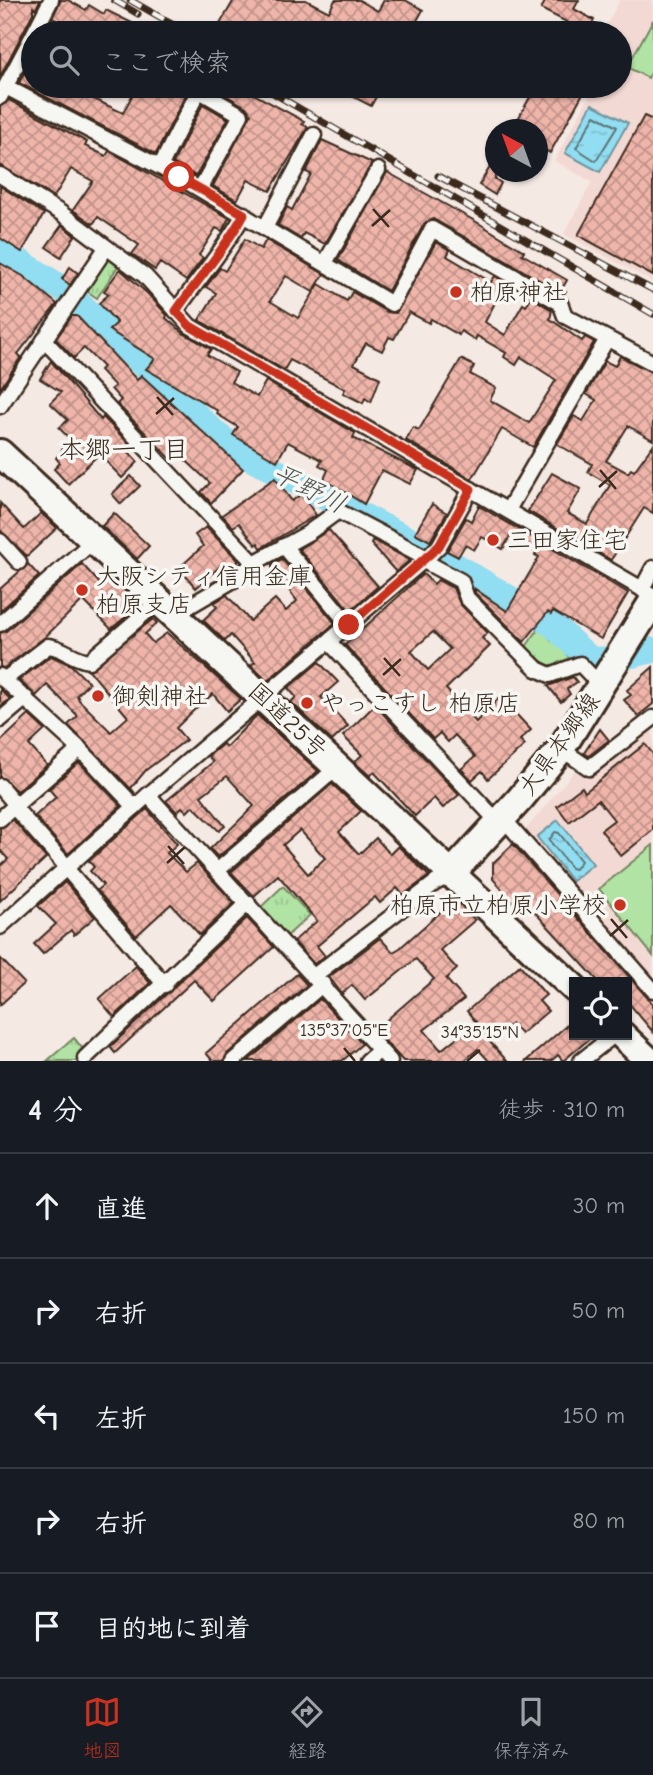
<!DOCTYPE html>
<html lang="ja">
<head>
<meta charset="utf-8">
<style>
  body { margin:0; font-family:"Comic Neue","Klee One",sans-serif; background:#242831; color:#f1f3f6 }
  .controls { position:absolute; right:21px; bottom:21px; display:grid; overflow:hidden; border-radius:0px; box-shadow:0 2px 5px #0004 }
  .controls button { width:63px; height:63px; display:grid; place-items:center; padding:0; border:0; border-bottom:2px solid #363941; background:#171b24; color:#f1f3f6; font:35px sans-serif }
  .compass { position:absolute; left:485px; top:119px; width:63px; height:63px; border-radius:50%; background:#171b24; box-shadow:0 2px 5px #0004; rotate:319deg }
  .stop { position:absolute; width:21px; height:21px; margin:-16px; border:5px solid #c8321e; border-radius:50%; background:#fff }
  .stop.end { background:#c8321e; border-color:#fff; box-shadow:0 2px 7px #0008 }
  .list { margin:0; padding:0; list-style:none }
  h2 { display:flex; justify-content:space-between; align-items:center; height:91px; margin:0; padding:0 28px; font-size:30px }
  h2 small { font-size:23px; font-weight:400; color:#9ea1a6 }
  .list li { display:grid; grid-template-columns:46px 1fr auto; gap:21px; align-items:center; box-sizing:border-box; height:105px; padding:0 28px; border-top:2px solid #363941 }
  .list b { display:block; font-size:26px; white-space:nowrap }
  .list em { font-size:23px; font-style:normal; color:#9ea1a6 }
  .icon { flex:none; width:38px; height:38px; fill:none; stroke:currentColor; stroke-width:2; stroke-linecap:round; stroke-linejoin:round }
  .map { position:relative; flex:none; width:653px; height:1061px; overflow:hidden }
  .search { position:absolute; background:#171b24; box-shadow:0 2px 5px #0004; left:21px; right:21px; top:21px; height:77px; display:flex; align-items:center; gap:18px; box-sizing:border-box; padding:0 24px; border-radius:38px; color:#9ea1a6; font-size:26px }
  .sheet { height:616px; background:#171b24 }
  nav { display:flex; justify-content:space-around; align-items:center; box-sizing:border-box; height:98px; border-top:2px solid #363941; background:#171b24; font-size:19px; color:#9ea1a6 }
  nav a { display:grid; justify-items:center; gap:4px }
  nav .on { color:#c8321e }
  .map>svg:first-child { display:block }
</style>
</head>
<body>
<div class="map">
<svg width="653" height="1061" viewBox="0 0 653 1061">
  <defs>
    <pattern id="park-tufts" width="24" height="20" patternUnits="userSpaceOnUse" patternTransform="scale(1.75)"><rect width="24" height="20" fill="#b1e3a4"/><path d="M3 7l-1-3M5 7V3M7 7l1-3M15 17l-1-3M17 17v-4M19 17l1-3" fill="none" stroke="#99c38d"/></pattern>
    <pattern id="water-ripples" width="26" height="14" patternUnits="userSpaceOnUse" patternTransform="scale(1.75)"><rect width="26" height="14" fill="#91ddf1"/><path d="M2 4q2-2 4 0t4 0M15 11q2-2 4 0t4 0" fill="none" stroke="#7ebece"/></pattern>
    <pattern id="building-cross-hatch" width="8" height="8" patternUnits="userSpaceOnUse" patternTransform="scale(1.75)"><rect width="8" height="8" fill="#efb5aa"/><path d="M0 0l8 8M0 8l8-8" fill="none" stroke="#c3938a"/></pattern>
  </defs>
  <rect width="100%" height="100%" fill="#f5e9e4"/>
  <filter id="ink" filterUnits="userSpaceOnUse"><feTurbulence type="fractalNoise" baseFrequency=".0143" numOctaves="2"/><feDisplacementMap in="SourceGraphic" scale="14" xChannelSelector="R" yChannelSelector="G"/><feConvolveMatrix kernelMatrix="1 2 1 2 8 2 1 2 1" color-interpolation-filters="sRGB"/></filter>
  <g filter="url(#ink)">
    <g fill="#f3d9d3">
      <polygon points="620,0 653,0 653,282 564,234 592,182 554,161 595,86 620,86 620,33 602,33"/>
      <polygon points="653,726 653,977 523,833 575,770 586,777"/>
    </g>
    <g fill="#b1e3a4" stroke="#768661" stroke-width="2">
      <polygon points="653,20 653,68 648,78 627,67"/>
      <polygon points="653,845 653,956 599,889"/>
    </g>
    <g fill="url(#park-tufts)" stroke="#768661" stroke-width="2">
      <polygon points="107,254 120,263 97,298 84,289"/>
      <polygon points="540,627 564,645 570,662 548,666 525,648"/>
      <polygon points="283,886 310,915 287,936 261,907"/>
      <polygon points="74,1038 87,1054 79,1061 47,1061"/>
    </g>
    <g fill="url(#water-ripples)" stroke="#6f959d" stroke-width="2">
      <polygon points="592,104 628,123 600,172 565,153"/>
      <polygon points="558,820 593,864 572,881 537,837"/>
    </g>
    <g fill="none" stroke-linecap="round" stroke-linejoin="round">
      <g stroke="#5d7272" stroke-width="2">
        <polygon points="595,115 617,127 596,161 576,148"/>
        <polygon points="555,832 559,833 581,861 575,869 571,868 549,840"/>
      </g>
      <polyline stroke="#91ddf1" stroke-width="26" points="0,249 66,291 217,435 254,460 429,550 552,624 591,660 614,659 653,650"/>
    </g>
    <g fill="url(#building-cross-hatch)" stroke="#3b2a1e" stroke-width="2" fill-rule="evenodd">
      <polygon points="0,0 40,0 36,9 33,7 33,13 0,77"/>
      <polygon points="61,0 68,0 86,10 89,5 104,14 106,10 136,25 132,33 109,33 93,25 88,33 80,33 52,18"/>
      <polygon points="234,0 306,0 329,12 335,0 359,0 378,11 384,0 405,0 423,10 410,33 237,33 220,24"/>
      <polygon points="546,0 579,0 574,9 594,20 588,33 541,9"/>
      <polygon points="33,55 33,86 99,86 92,98 123,113 137,86 181,86 186,94 156,154 19,83"/>
      <polygon points="210,86 239,86 304,121 302,124 308,127 270,191 248,180 237,200 213,186 251,114 246,107"/>
      <polygon points="333,86 382,86 371,106"/>
      <polygon points="536,86 587,86 550,153 537,146 537,130 512,130"/>
      <polygon points="9,100 87,142 85,146 106,156 109,151 229,218 222,231 216,228 199,255 203,258 186,281 160,263 155,270 132,254 139,245 98,217 93,224 73,210 93,181 71,169 54,197 0,165 0,107"/>
      <polygon points="203,104 228,119 196,176 173,163"/>
      <polygon points="644,116 653,120 653,276 578,235"/>
      <polygon points="322,140 372,163 325,244 304,233 301,239 278,225 287,207 292,210 311,174 306,172"/>
      <polygon points="495,159 495,179 501,183 495,195 479,185"/>
      <polygon points="387,172 475,221 524,251 522,254 567,280 562,289 566,291 564,294 433,219 424,224 388,291 338,260"/>
      <polygon points="0,186 44,214 22,252 0,238"/>
      <polygon points="62,225 75,236 61,257 46,247"/>
      <polygon points="245,239 261,249 266,240 324,274 313,292 286,276 270,301 298,318 319,284 347,301 352,292 387,312 396,313 436,242 450,250 447,256 491,282 495,276 509,285 501,299 498,297 485,322 505,335 523,304 526,306 531,297 552,310 550,319 582,341 585,337 594,342 533,447 502,429 472,479 406,440 413,427 419,430 461,359 474,366 470,374 496,388 490,400 529,423 556,380 521,357 516,365 504,357 506,353 477,336 475,340 461,331 459,335 431,319 429,323 409,312 394,339 389,337 382,351 366,343 354,364 380,378 371,402 365,398 363,403 343,393 345,389 290,360 284,370 199,320 216,293 206,287 220,268 225,271"/>
      <polygon points="0,263 23,276 57,304 18,354 21,357 0,389"/>
      <polygon points="70,267 78,273 70,285 62,279"/>
      <polygon points="120,269 148,294 167,315 166,318 183,333 211,349 207,355 237,372 231,382 257,397 266,381 355,433 353,438 418,470 410,484 382,470 364,504 324,479 328,470 319,465 322,460 288,442 277,461 233,435 238,427 217,414 218,411 146,369 155,359 109,330 117,323 99,303 109,294 104,291"/>
      <polygon points="72,316 77,316 137,380 141,375 243,469 211,503 201,492 210,483 177,452 171,459 117,404 121,400 111,389 115,386 100,370 103,367 84,348 74,358 56,339"/>
      <polygon points="620,356 653,373 653,440 628,426 606,461 628,473 631,469 634,471 653,445 653,513 644,508 611,560 528,511 552,473 581,489 567,513 587,524 610,485 588,472 592,464 557,444 574,416 583,421 596,400 586,394 605,361 615,366"/>
      <polygon points="51,361 101,420 103,417 131,446 127,450 138,462 122,478 99,454 68,484 54,469 60,463 56,458 70,439 59,428 68,420 50,403 61,392 40,379"/>
      <polygon points="131,476 140,486 121,504 112,494"/>
      <polygon points="275,478 292,501 301,494 316,515 261,548 258,543 256,545 239,523 233,527 222,515"/>
      <polygon points="0,503 24,529 41,513 57,528 27,556 0,530"/>
      <polygon points="432,504 447,513 430,541 415,533"/>
      <polygon points="479,506 628,593 601,639 553,611 551,614 548,612 524,642 475,593 475,589 507,611 539,557 535,555 537,552 510,536 503,549 482,537 474,550 465,545 458,557 447,551 466,518 471,521"/>
      <polygon points="114,513 149,546 137,559 102,526"/>
      <polygon points="206,527 239,561 227,572 222,565 196,588 179,568 203,546 195,535"/>
      <polygon points="329,530 378,586 350,611 299,549"/>
      <polygon points="373,540 410,560 396,572 371,544"/>
      <polygon points="282,559 335,623 267,681 251,665 255,662 231,635 225,641 203,620 217,607 214,603 227,595 250,621 275,599 286,611 297,601 272,568 272,564"/>
      <polygon points="28,564 39,576 0,611 0,589"/>
      <polygon points="82,564 103,587 112,579 140,605 111,629 83,600 45,637 4,668 0,667 0,633 6,631"/>
      <path d="M423 574 434 584 438 580 453 588 460 604 488 633 482 638 490 646 446 689 476 722 500 697 531 730 520 740 525 745 488 779 482 771 472 780 461 769 475 757 455 735 448 742 440 733 433 739 345 645ZM433 632 450 649 428 670 411 651Z"/>
      <polygon points="153,619 157,623 145,634 153,643 167,633 241,699 227,711 213,694 195,709 176,728 186,740 146,770 131,788 135,793 68,725 78,716 47,685 36,696 19,680 51,656 71,665 89,683 77,695 79,700 111,732 128,717 89,670"/>
      <polygon points="319,662 338,682 321,697 348,726 332,741 291,702 296,697 288,688"/>
      <polygon points="653,667 653,704 638,716 624,700 631,695 627,690"/>
      <polygon points="573,677 577,682 567,689 570,694 561,702 548,686"/>
      <polygon points="0,689 10,699 0,707"/>
      <polygon points="375,705 459,795 443,808 434,798 415,816 374,772 370,776 354,762 362,755 343,736"/>
      <polygon points="29,715 45,730 29,745 47,765 17,791 0,777 0,742"/>
      <polygon points="257,715 318,771 218,857 210,849 254,806 227,776 201,796 225,826 219,831 193,806 187,812 182,807 177,812 166,801 213,762 208,756 223,744 226,747"/>
      <polygon points="600,729 609,740 589,756 584,753"/>
      <polygon points="645,744 653,754 653,830 621,856 601,830 614,820 598,800 569,822 557,806 582,787 585,792"/>
      <polygon points="79,762 121,806 68,854 35,816 56,797 49,789"/>
      <path d="M332 784 361 811 339 832 359 854 376 838 390 854 398 846 429 876 403 895 397 888 380 903 375 897 317 946 325 956 314 964 294 941 317 921 278 875 254 896 231 872ZM300 830 325 858 308 874 283 845Z"/>
      <polygon points="147,809 177,844 167,853 186,872 197,863 234,903 200,935 171,904 136,936 97,890 103,885 90,871 94,867 89,861"/>
      <polygon points="13,820 46,858 0,901 0,866 8,859 0,850 0,828"/>
      <polygon points="513,844 653,1004 653,1032 627,1001 627,982 599,982 531,908 523,914 493,879 493,863"/>
      <polygon points="65,882 95,917 74,935 71,930 43,954 34,944 56,924 38,906"/>
      <polygon points="455,899 475,920 440,950 457,969 446,979 464,999 424,1030 441,1050 476,1022 467,1011 520,965 546,995 539,1001 548,1011 521,1034 512,1024 490,1042 507,1061 489,1061 478,1049 464,1061 403,1061 375,1030 434,979 416,959 365,1000 352,985 342,994 329,977 380,938 393,952 400,948"/>
      <polygon points="247,918 274,947 214,1001 194,980 115,1053 110,1047"/>
      <polygon points="0,958 24,983 0,1005"/>
      <polygon points="136,966 150,983 114,1017 99,999"/>
      <polygon points="297,974 307,985 227,1054 224,1061 213,1061 206,1053"/>
      <polygon points="320,999 362,1044 342,1061 248,1061"/>
      <polygon points="574,1019 574,1035 594,1035 563,1061 558,1055 551,1061 526,1061"/>
    </g>
    <g fill="none" stroke-linecap="round" stroke-linejoin="round">
      <g stroke="#3b2a1e" stroke-width="19">
        <g id="street">
          <polyline points="34,33 51,0"/>
          <polyline points="191,86 241,115 200,189"/>
          <polyline points="6,87 179,177 392,304 432,229 560,303 565,316 653,363"/>
          <polyline points="0,97 33,35"/>
          <polyline points="160,167 199,90"/>
          <polyline points="0,175 61,213 145,276 190,326 642,589 653,599"/>
          <polyline points="266,226 314,135"/>
          <polyline points="325,263 378,170"/>
          <path d="M176 311C199 278 225 249 244 214"/>
          <polyline points="44,340 254,563"/>
          <polyline points="0,406 106,248"/>
          <polyline points="508,510 607,339"/>
          <polyline points="0,541 19,562"/>
          <polyline points="284,546 349,625"/>
          <polyline points="424,561 461,581 467,598 537,669 550,675 580,664 601,686"/>
          <polyline points="642,589 653,568"/>
          <polyline points="174,615 237,578 254,563 308,533 338,511 427,558"/>
          <polyline points="0,624 93,541"/>
          <polyline points="329,642 499,823"/>
          <polyline points="0,676 80,749 135,807"/>
          <path d="M4 680 48 646C63 647 73 659 89 661L159 601"/>
          <polyline points="0,720 26,698"/>
          <polyline points="561,749 589,768 653,718"/>
          <polyline points="0,786 16,805"/>
          <polyline points="148,795 390,1061"/>
          <polyline points="14,807 67,867"/>
          <polyline points="503,818 653,990"/>
          <polyline points="0,819 80,749"/>
          <polyline points="66,868 165,985"/>
          <polyline points="218,870 339,766"/>
          <polyline points="0,927 148,795 429,556 439,546 471,489"/>
          <polyline points="314,976 435,883 450,875"/>
          <polyline points="85,1058 248,903"/>
          <polyline points="233,1061 323,984"/>
          <polyline points="367,1061 380,1050"/>
          <polyline points="581,1061 614,1035"/>
        </g>
      </g>
      <g stroke="#3b2a1e" stroke-width="32">
        <g id="highway">
          <polyline points="0,453 574,988"/>
          <polyline points="450,875 520,799 561,749 653,601"/>
          <polyline points="622,1035 649,1061"/>
        </g>
      </g>
      <use href="#street" stroke="#f6f6f2" stroke-width="14"/>
      <use href="#highway" stroke="#f6f6f2" stroke-width="26"/>
      <g stroke="#3b2a1e" stroke-width="7">
        <g id="rail">
          <polyline points="114,0 138,14"/>
          <polyline points="130,0 188,33"/>
          <polyline points="261,86 653,314"/>
          <polyline points="438,176 653,290"/>
        </g>
      </g>
      <use href="#rail" stroke="#f6f6f2" stroke-width="4.5" stroke-dasharray="13" stroke-linecap="butt"/>
    </g>
  </g>
  <g fill="none" stroke-linecap="round" stroke-linejoin="round" filter="url(#ink)">
    <path stroke="#c8321e" stroke-width="9" d="M179 177 244 214C225 249 199 278 176 311L190 326 471 489 439 546 349 625"/>
  </g>
  <path fill="none" stroke="#3b2a1e" stroke-width="2.5" d="M373 209 389 227M372 226 390 210M157 397 173 415M156 414 174 398M600 470 616 489M599 487 617 471M384 658 400 676M383 675 401 659M168 846 184 864M167 863 185 847M611 919 627 938M610 936 628 920M344 1048 355 1061M467 1061 480 1050"/>
  <g fill="#c8321e" stroke="#f6f6f2" stroke-width="2.5">
    <circle cx="456" cy="292" r="7"/>
    <circle cx="493" cy="540" r="7"/>
    <circle cx="82" cy="590" r="7"/>
    <circle cx="98" cy="696" r="7"/>
    <circle cx="307" cy="703" r="7"/>
    <circle cx="620" cy="905" r="7"/>
  </g>
  <g text-anchor="middle" dominant-baseline="central" stroke-width="7" stroke-linejoin="round" paint-order="stroke">
    <g font-size="24" fill="#3b2a1e" stroke="#f6f6f2" text-anchor="start">
      <text x="470" y="292">柏原神社</text>
      <text x="507" y="540">三田家住宅</text>
      <text x="96" y="576">大阪シティ信用金庫<tspan x="96" dy="28">柏原支店</tspan></text>
      <text x="112" y="696">御剣神社</text>
      <text x="321" y="703">やっこすし 柏原店</text>
      <text x="606" y="905" text-anchor="end">柏原市立柏原小学校</text>
    </g>
    <g font-size="24" fill="#3b2a1e" stroke="#f6f6f2">
      <text transform="translate(288 720) rotate(43)">国道25号</text>
      <text transform="translate(559 744) rotate(-54)">大県本郷線</text>
    </g>
    <g font-size="26" fill="#3b2a1e" stroke="#f6f6f2">
      <text x="124" y="450">本郷一丁目</text>
    </g>
    <g font-size="26" font-style="italic" fill="#505753" stroke="#f6f6f2">
      <text transform="translate(309 489) rotate(27)">平野川</text>
    </g>
  </g>
  <g font-size="18" text-anchor="middle" fill="#3b2a1e" stroke="#f6f6f2" stroke-width="7" stroke-linejoin="round" paint-order="stroke">
    <text x="344" y="1036">135°37'05"E</text>
    <text x="480" y="1038">34°35'15"N</text>
  </g>
</svg>
<div class="controls">
<button><svg class="icon" aria-label="locate" viewBox="0 0 24 24"><circle cx="12" cy="12" r="6"/><path d="M12 2v4M12 18v4M2 12h4M18 12h4"/></svg></button>
</div>
<svg class="compass" viewBox="-18 -18 36 36"><path d="M0-13l5 13h-10z" fill="#e53935"/><path d="M0 13l5-13h-10z" fill="#9ea1a6"/></svg>
<div class="stop" style="left:179px;top:177px"></div>
<div class="stop end" style="left:349px;top:625px"></div>
<div class="search"><svg class="icon" aria-label="search" viewBox="0 0 24 24"><circle cx="10" cy="10" r="6"/><path d="M15 15l6 6"/></svg>ここで検索</div>
</div>
<section class="sheet">
<h2>4 分<small>徒歩 · 310 m</small></h2>
<ul class="list">
<li><svg class="icon" aria-label="ahead" viewBox="0 0 24 24"><path d="M12 20V5M6 11l6-6 6 6"/></svg><div><b>直進</b></div><em>30 m</em></li>
<li><svg class="icon" aria-label="right" viewBox="0 0 24 24"><path d="M7 20v-9h11M14 6l5 5-5 5"/></svg><div><b>右折</b></div><em>50 m</em></li>
<li><svg class="icon" aria-label="left" viewBox="0 0 24 24"><path d="M17 20v-9H6M10 6l-5 5 5 5"/></svg><div><b>左折</b></div><em>150 m</em></li>
<li><svg class="icon" aria-label="right" viewBox="0 0 24 24"><path d="M7 20v-9h11M14 6l5 5-5 5"/></svg><div><b>右折</b></div><em>80 m</em></li>
<li><svg class="icon" aria-label="arrive" viewBox="0 0 24 24"><path d="M6 21V4h12l-3 4 3 4H6"/></svg><div><b>目的地に到着</b></div></li>
</ul>
</section>
<nav>
<a class="on"><svg class="icon" aria-label="map" viewBox="0 0 24 24"><path d="M3 6l6-2 6 2 6-2v14l-6 2-6-2-6 2zM9 4v14M15 6v14"/></svg>地図</a>
<a><svg class="icon" aria-label="directions" viewBox="0 0 24 24"><path d="M12 3l9 9-9 9-9-9zM9 14v-3h6M13 9l2 2-2 2"/></svg>経路</a>
<a><svg class="icon" aria-label="saved" viewBox="0 0 24 24"><path d="M7 4h10v16l-5-4-5 4z"/></svg>保存済み</a>
</nav>
</body>
</html>
